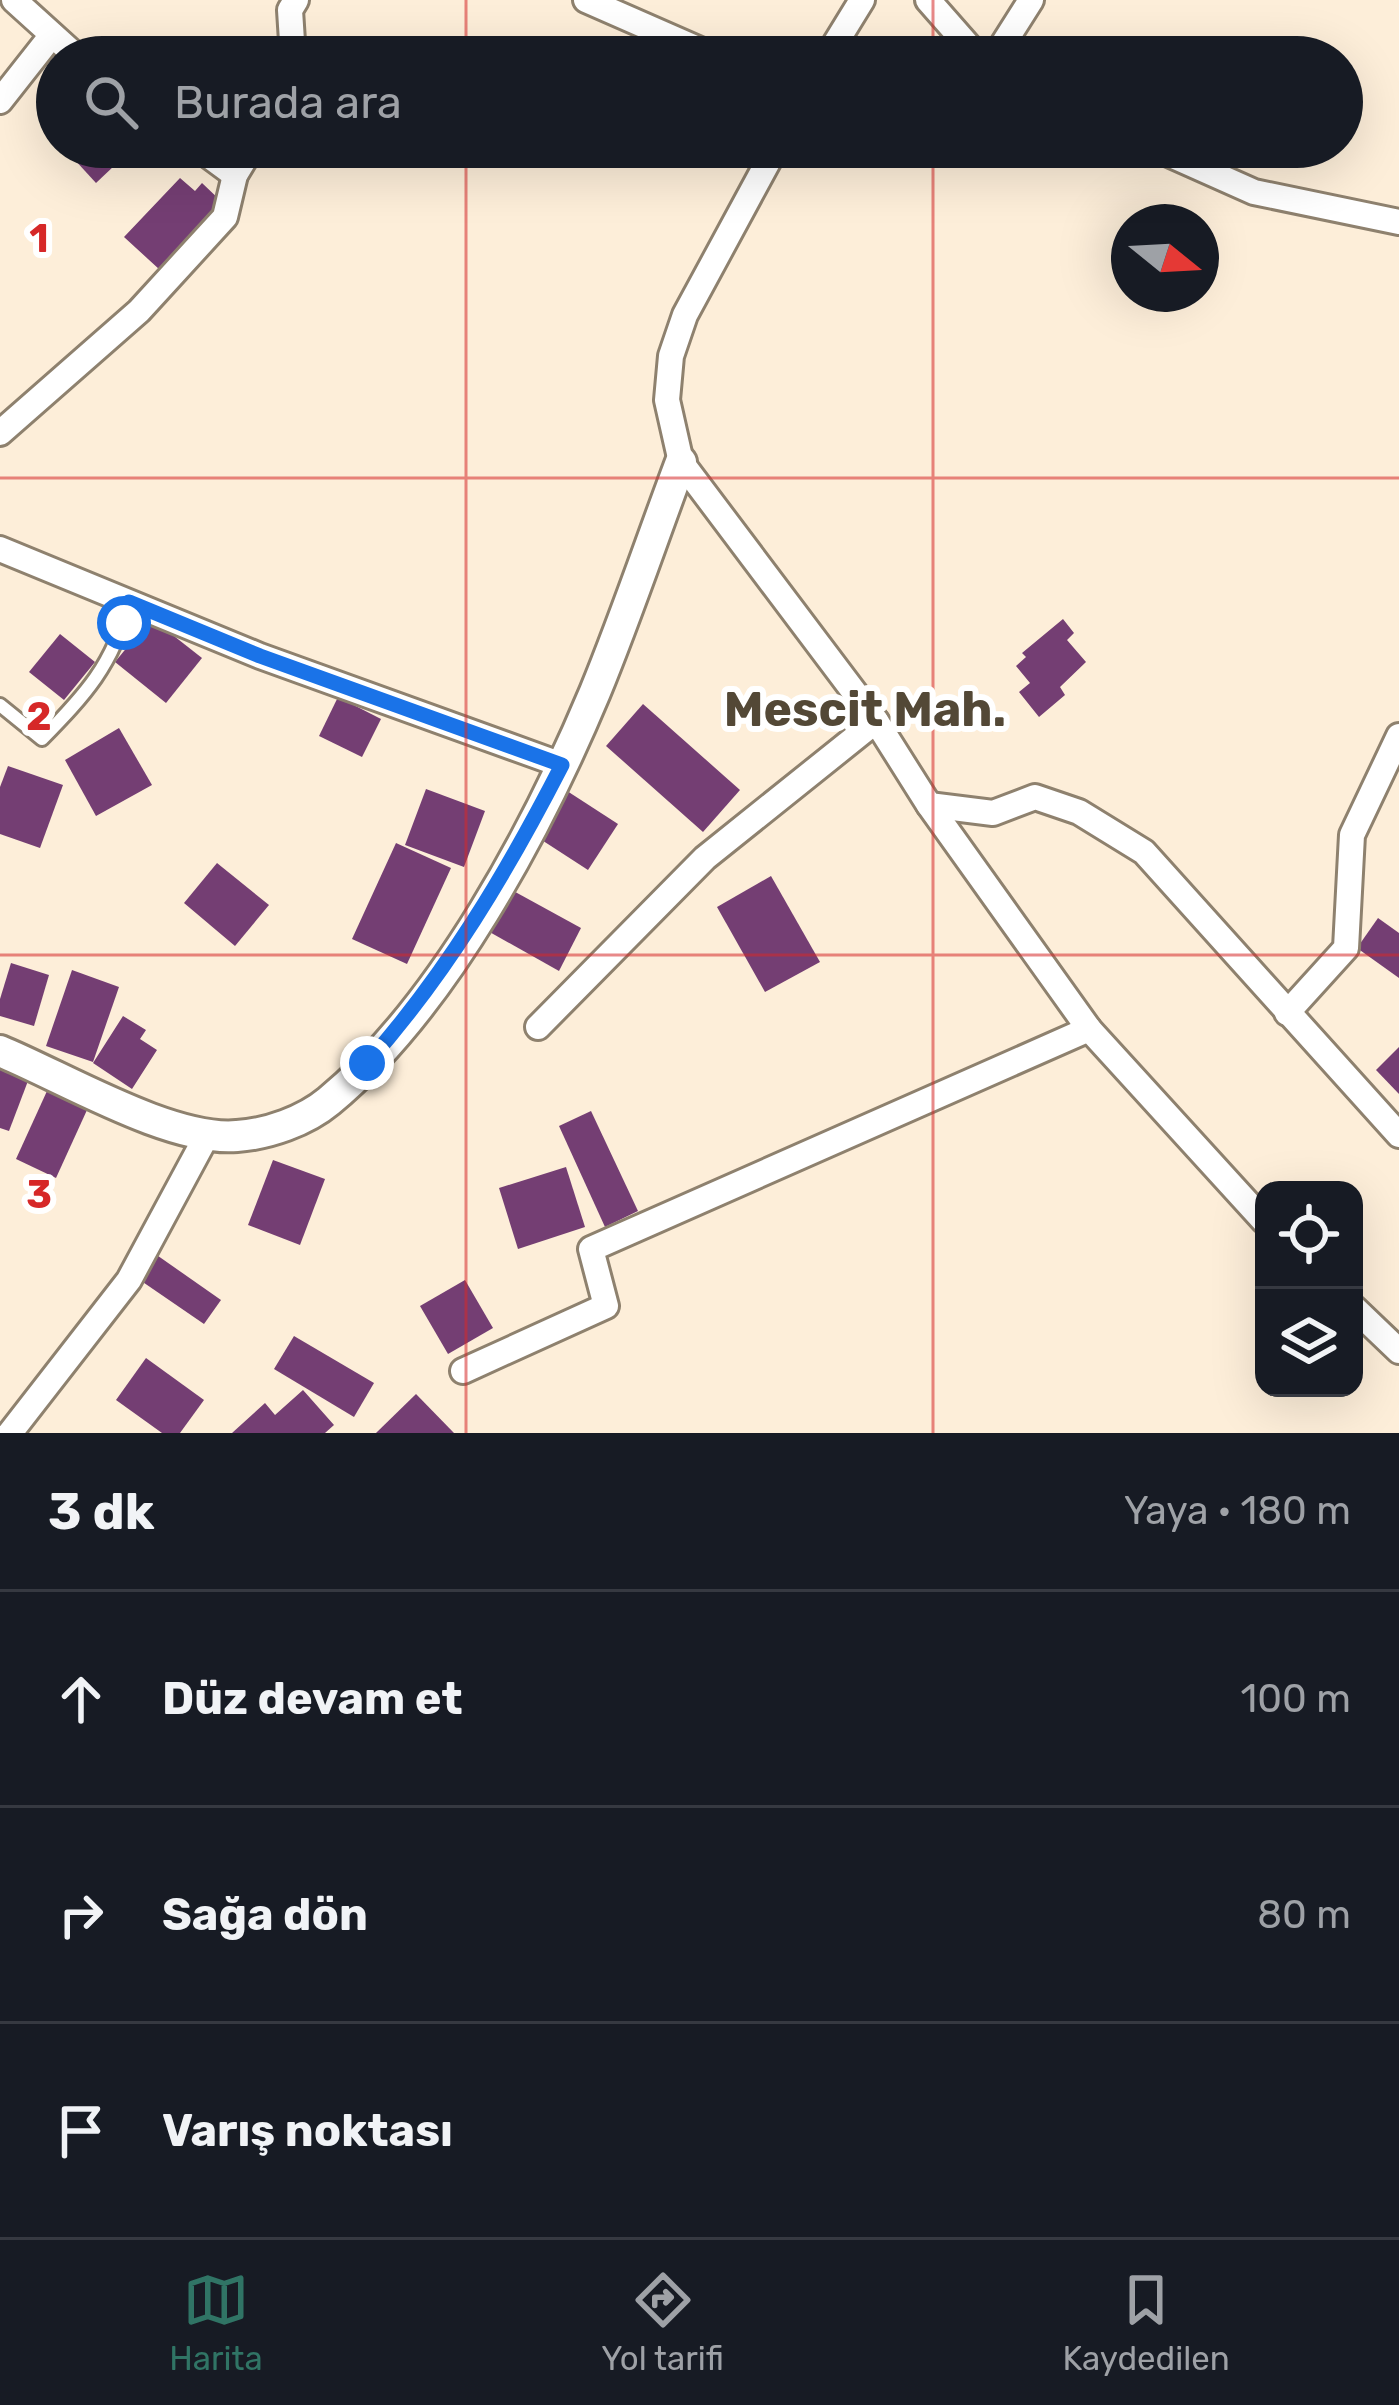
<!DOCTYPE html>
<html lang="tr">
<head>
<meta charset="utf-8">
<style>
  body { margin:0; font-family:Rubik,sans-serif; background:#20242c; color:#f1f3f6 }
  .controls { position:absolute; right:36px; bottom:36px; display:grid; overflow:hidden; border-radius:24px; box-shadow:0 12px 48px #0002 }
  .controls button { width:108px; height:108px; display:grid; place-items:center; padding:0; border:0; border-bottom:3px solid #363941; background:#171b24; color:#f1f3f6; font:60px sans-serif }
  .compass { position:absolute; left:1111px; top:204px; width:108px; height:108px; border-radius:50%; background:#171b24; box-shadow:0 12px 48px #0002; rotate:108deg }
  .stop { position:absolute; width:36px; height:36px; margin:-27px; border:9px solid #1a73e8; border-radius:50%; background:#fff }
  .stop.end { background:#1a73e8; border-color:#fff; box-shadow:0 3px 12px #0008 }
  .list { margin:0; padding:0; list-style:none }
  h2 { display:flex; justify-content:space-between; align-items:center; height:156px; margin:0; padding:0 48px; font-size:51px }
  h2 small { font-size:39px; font-weight:400; color:#9ea1a6 }
  .list li { display:grid; grid-template-columns:78px 1fr auto; gap:36px; align-items:center; box-sizing:border-box; height:216px; padding:0 48px; border-top:3px solid #363941 }
  .list b { display:block; font-size:45px; white-space:nowrap }
  .list em { font-size:39px; font-style:normal; color:#9ea1a6 }
  .icon { flex:none; width:66px; height:66px; fill:none; stroke:currentColor; stroke-width:2; stroke-linecap:round; stroke-linejoin:round }
  .map { position:relative; flex:none; width:1399px; height:1433px; overflow:hidden }
  .search { position:absolute; background:#171b24; box-shadow:0 12px 48px #0002; left:36px; right:36px; top:36px; height:132px; display:flex; align-items:center; gap:30px; box-sizing:border-box; padding:0 42px; border-radius:66px; color:#9ea1a6; font-size:45px }
  .sheet { height:804px; background:#171b24 }
  nav { display:flex; justify-content:space-around; align-items:center; box-sizing:border-box; height:168px; border-top:3px solid #363941; background:#171b24; font-size:33px; color:#9ea1a6 }
  nav a { display:grid; justify-items:center; gap:6px }
  nav .on { color:#307465 }
  .map>svg:first-child { display:block }
</style>
</head>
<body>
<div class="map">
<svg width="1399" height="1433" viewBox="0 0 1399 1433">
  <rect width="100%" height="100%" fill="#fdeed9"/>
  <g fill="#743e73">
    <polygon points="63,147 134,147 96,183"/>
    <polygon points="180,178 195,191 202,183 223,203 160,270 124,237"/>
    <polygon points="151,618 202,658 166,703 115,662"/>
    <polygon points="1063,619 1074,633 1067,640 1086,662 1060,687 1065,695 1039,717 1019,692 1030,683 1016,666 1026,657 1022,653"/>
    <polygon points="60,634 95,662 64,700 29,672"/>
    <polygon points="338,697 381,719 362,757 319,736"/>
    <polygon points="643,704 740,790 703,832 606,746"/>
    <polygon points="119,728 152,785 96,816 65,760"/>
    <polygon points="8,766 63,785 40,848 0,834 0,787"/>
    <polygon points="426,789 485,811 464,867 405,845"/>
    <polygon points="564,789 618,824 588,870 534,835"/>
    <polygon points="396,843 451,868 407,964 352,939"/>
    <polygon points="217,863 269,905 235,946 184,903"/>
    <polygon points="771,876 820,962 765,992 717,907"/>
    <polygon points="508,888 581,928 559,971 486,930"/>
    <polygon points="1378,918 1399,933 1399,978 1357,948"/>
    <polygon points="11,963 49,975 34,1026 0,1016 0,999"/>
    <polygon points="72,970 119,987 93,1062 46,1046"/>
    <polygon points="123,1016 146,1030 140,1039 157,1050 132,1089 93,1063"/>
    <polygon points="1399,1047 1399,1094 1376,1070"/>
    <polygon points="0,1062 31,1073 9,1131 0,1128"/>
    <polygon points="47,1091 87,1110 56,1178 16,1159"/>
    <polygon points="591,1111 638,1211 605,1227 559,1126"/>
    <polygon points="273,1160 325,1179 300,1245 248,1225"/>
    <polygon points="566,1167 585,1227 518,1249 499,1188"/>
    <polygon points="151,1251 221,1300 204,1324 134,1276"/>
    <polygon points="465,1280 493,1328 448,1354 420,1306"/>
    <polygon points="294,1336 374,1383 354,1417 274,1369"/>
    <polygon points="146,1358 204,1400 180,1433 162,1433 116,1400"/>
    <polygon points="303,1390 334,1425 325,1433 232,1433 265,1403 275,1415"/>
    <polygon points="416,1394 454,1433 376,1433"/>
  </g>
  <g fill="none" stroke-linecap="round" stroke-linejoin="round">
    <g stroke="#8e816e" stroke-width="18">
      <path id="service" d="M0 705 42 739C85 695 113 665 129 603"/>
    </g>
    <g stroke="#8e816e" stroke-width="30">
      <g id="minor">
        <polyline points="14,0 77,57"/>
        <polyline points="586,0 716,57"/>
        <polyline points="928,0 978,57"/>
        <polyline points="293,57 290,10 296,0"/>
        <polyline points="827,57 862,0"/>
        <polyline points="995,57 1031,0"/>
        <polyline points="0,101 52,35"/>
        <polyline points="197,147 235,175"/>
        <polyline points="776,147 685,315 671,356 667,400 681,462 876,721 929,805 1089,1029 1264,1221"/>
        <polyline points="1153,147 1254,192 1399,222"/>
        <polyline points="0,433 139,311 225,217 235,175 252,147"/>
        <polyline points="0,549 260,656 562,765"/>
        <polyline points="929,805 993,813 1035,797 1079,812 1144,852 1399,1135"/>
        <polyline points="1287,1013 1346,948 1352,835 1399,736"/>
        <polyline points="538,1027 705,858 876,721"/>
        <polyline points="1354,1308 1399,1351"/>
        <polyline points="463,1371 606,1306 591,1249 1089,1029"/>
        <polyline points="10,1433 129,1280 206,1137"/>
      </g>
    </g>
    <g stroke="#8e816e" stroke-width="36">
      <path id="tertiary" d="M0 1051C63 1077 171 1142 237 1136 268 1134 305 1121 329 1101 444 1006 538 828 595 692 626 617 652 539 681 462"/>
    </g>
    <use href="#service" stroke="#fff" stroke-width="12"/>
    <use href="#minor" stroke="#fff" stroke-width="24"/>
    <use href="#tertiary" stroke="#fff" stroke-width="30"/>
  </g>
  <g fill="none" stroke-linecap="round" stroke-linejoin="round">
    <path stroke="#1a73e8" stroke-width="15" d="M124 623 129 602 260 656 562 765C507 872 447 973 367 1063"/>
  </g>
  <path fill="none" stroke="#d62828" stroke-width="3" stroke-opacity="0.55" d="M466 0V57M933 0V57M466 147V1433M933 147V1433M0 478H1399M0 955H1399"/>
  <g text-anchor="middle" dominant-baseline="central" stroke-width="12" stroke-linejoin="round" paint-order="stroke">
    <g font-size="48" font-weight="bold" fill="#534836" stroke="#fff">
      <text x="865" y="709">Mescit Mah.</text>
    </g>
  </g>
  <g font-size="39" text-anchor="middle" font-weight="bold" fill="#d62828" stroke="#fff" stroke-width="12" stroke-linejoin="round" paint-order="stroke">
    <text x="39" y="252">1</text>
    <text x="39" y="730">2</text>
    <text x="39" y="1208">3</text>
  </g>
</svg>
<div class="controls">
<button><svg class="icon" aria-label="locate" viewBox="0 0 24 24"><circle cx="12" cy="12" r="6"/><path d="M12 2v4M12 18v4M2 12h4M18 12h4"/></svg></button>
<button><svg class="icon" aria-label="layers" viewBox="0 0 24 24"><path d="M12 4l9 5-9 5-9-5zM3 14l9 5 9-5"/></svg></button>
</div>
<svg class="compass" viewBox="-18 -18 36 36"><path d="M0-13l5 13h-10z" fill="#e53935"/><path d="M0 13l5-13h-10z" fill="#9ea1a6"/></svg>
<div class="stop" style="left:124px;top:623px"></div>
<div class="stop end" style="left:367px;top:1063px"></div>
<div class="search"><svg class="icon" aria-label="search" viewBox="0 0 24 24"><circle cx="10" cy="10" r="6"/><path d="M15 15l6 6"/></svg>Burada ara</div>
</div>
<section class="sheet">
<h2>3 dk<small>Yaya · 180 m</small></h2>
<ul class="list">
<li><svg class="icon" aria-label="ahead" viewBox="0 0 24 24"><path d="M12 20V5M6 11l6-6 6 6"/></svg><div><b>Düz devam et</b></div><em>100 m</em></li>
<li><svg class="icon" aria-label="right" viewBox="0 0 24 24"><path d="M7 20v-9h11M14 6l5 5-5 5"/></svg><div><b>Sağa dön</b></div><em>80 m</em></li>
<li><svg class="icon" aria-label="arrive" viewBox="0 0 24 24"><path d="M6 21V4h12l-3 4 3 4H6"/></svg><div><b>Varış noktası</b></div></li>
</ul>
</section>
<nav>
<a class="on"><svg class="icon" aria-label="map" viewBox="0 0 24 24"><path d="M3 6l6-2 6 2 6-2v14l-6 2-6-2-6 2zM9 4v14M15 6v14"/></svg>Harita</a>
<a><svg class="icon" aria-label="directions" viewBox="0 0 24 24"><path d="M12 3l9 9-9 9-9-9zM9 14v-3h6M13 9l2 2-2 2"/></svg>Yol tarifi</a>
<a><svg class="icon" aria-label="saved" viewBox="0 0 24 24"><path d="M7 4h10v16l-5-4-5 4z"/></svg>Kaydedilen</a>
</nav>
</body>
</html>
